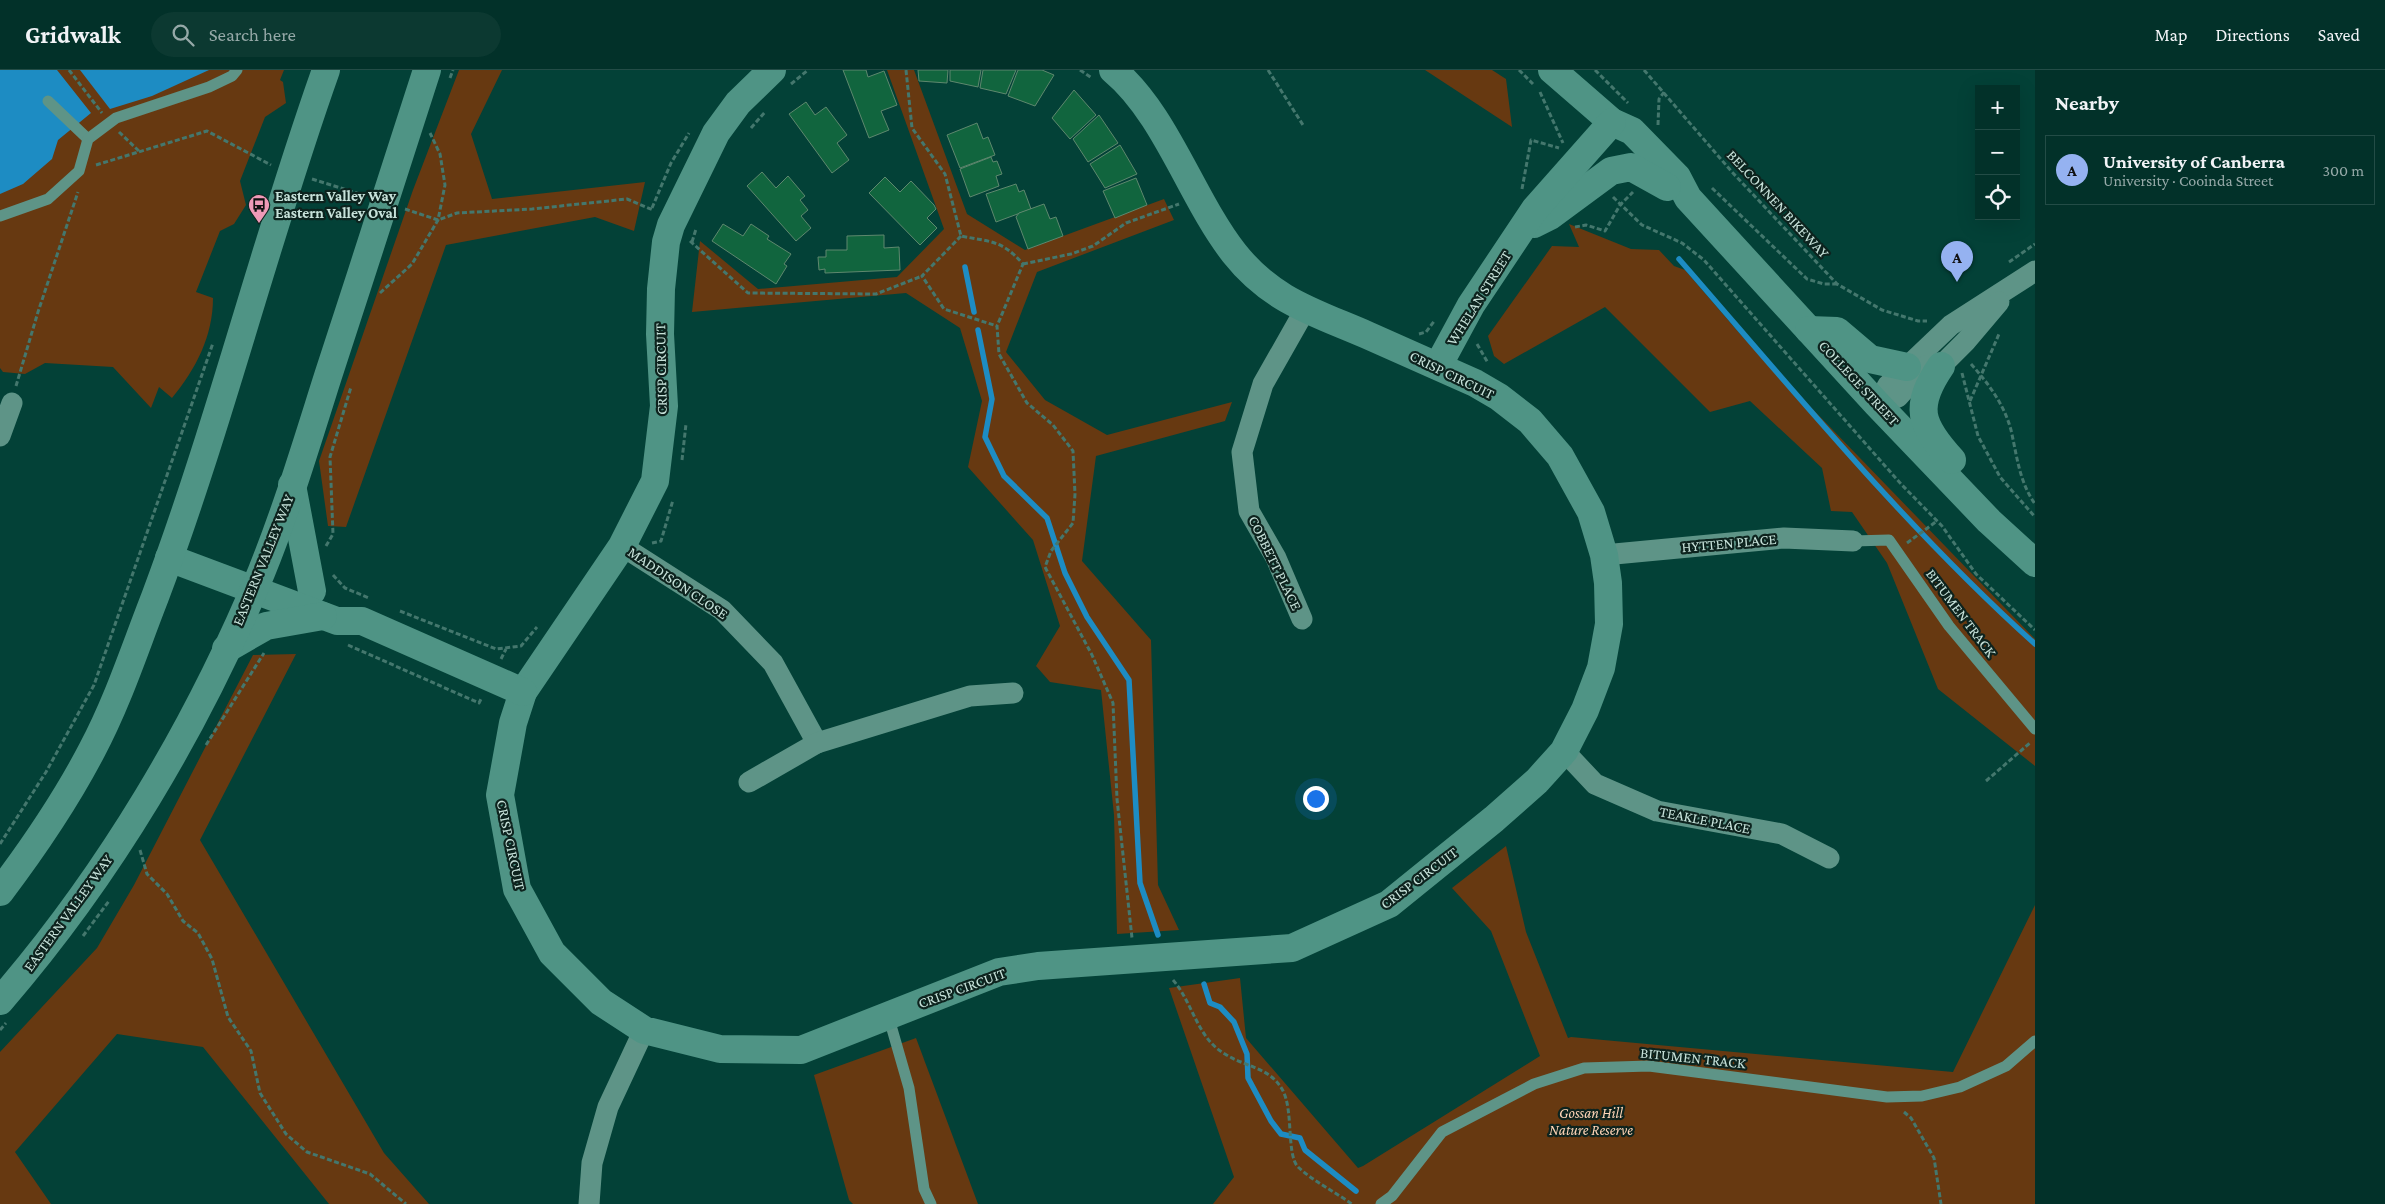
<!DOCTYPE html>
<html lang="en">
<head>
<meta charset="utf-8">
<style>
  body { margin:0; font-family:"Crimson Pro",serif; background:#0c3931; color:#f1f3f6 }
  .controls { position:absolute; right:15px; top:15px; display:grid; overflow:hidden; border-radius:0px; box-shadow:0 5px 20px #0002 }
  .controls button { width:45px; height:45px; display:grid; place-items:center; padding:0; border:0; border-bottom:1px solid #234c46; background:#023129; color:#f1f3f6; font:25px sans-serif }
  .you { position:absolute; left:1315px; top:728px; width:18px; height:18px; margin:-12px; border:4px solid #fff; border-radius:50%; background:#1a73e8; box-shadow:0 0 0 8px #1a73e833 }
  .badge { display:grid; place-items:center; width:32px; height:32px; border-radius:50%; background:#95b2f1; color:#111; font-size:16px; font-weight:700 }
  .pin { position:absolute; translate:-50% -41px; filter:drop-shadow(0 1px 2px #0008) }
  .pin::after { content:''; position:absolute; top:26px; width:18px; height:15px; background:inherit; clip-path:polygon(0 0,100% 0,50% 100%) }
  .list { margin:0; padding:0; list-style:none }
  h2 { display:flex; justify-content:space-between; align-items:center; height:65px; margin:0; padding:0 20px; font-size:21px }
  h2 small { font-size:16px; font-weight:400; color:#96a9a8 }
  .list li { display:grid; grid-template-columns:32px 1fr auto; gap:15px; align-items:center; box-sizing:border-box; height:70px; margin:0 10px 10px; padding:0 10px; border:1px solid #234c46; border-radius:0px }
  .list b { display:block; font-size:19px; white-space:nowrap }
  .list p { margin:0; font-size:16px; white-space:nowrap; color:#96a9a8 }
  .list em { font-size:16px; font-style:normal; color:#96a9a8 }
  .icon { flex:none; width:28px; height:28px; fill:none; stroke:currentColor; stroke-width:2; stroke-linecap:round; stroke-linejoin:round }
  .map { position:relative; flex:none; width:2035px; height:1134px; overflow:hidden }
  header { display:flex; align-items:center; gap:30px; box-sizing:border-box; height:70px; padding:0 25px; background:#023129; border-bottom:1px solid #234c46 }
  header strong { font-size:24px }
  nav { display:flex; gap:28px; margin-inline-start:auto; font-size:18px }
  .search { width:350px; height:45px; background:#0c3931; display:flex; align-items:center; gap:12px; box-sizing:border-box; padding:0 18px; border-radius:28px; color:#96a9a8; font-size:19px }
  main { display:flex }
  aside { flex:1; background:#023129 }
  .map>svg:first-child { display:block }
</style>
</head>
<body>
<header>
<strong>Gridwalk</strong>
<div class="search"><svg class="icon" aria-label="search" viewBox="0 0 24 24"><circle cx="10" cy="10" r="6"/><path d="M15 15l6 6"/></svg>Search here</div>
<nav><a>Map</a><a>Directions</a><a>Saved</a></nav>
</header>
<main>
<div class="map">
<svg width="2035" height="1134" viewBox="0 0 2035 1134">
  <rect width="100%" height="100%" fill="#034137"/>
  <g fill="#673911">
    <path d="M0 0H284L280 10 283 12 286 33 265 47 240 111 246 135 234 154 220 161 196 222 213 228C213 266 196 299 172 328L159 317 151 338 113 297 45 293 25 304 3 302 0 298Z"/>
    <polygon points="459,0 502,0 471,64 492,129 645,112 634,161 595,147 446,175 346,457 328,456 319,391 413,120"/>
    <polygon points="887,0 914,0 967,144 1025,180 1164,129 1174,150 1037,202 1006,282 1045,330 1107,365 1232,332 1225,351 1096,386 1082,491 1151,570 1158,815 1179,860 1117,864 1114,745 1101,620 1050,612 1036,596 1060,556 1033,470 968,397 982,331 960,258 906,223 692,242 700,171 758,219 897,207 944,159"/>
    <polygon points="1425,0 1492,0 1506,9 1512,57"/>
    <polygon points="1569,154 1631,179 1659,180 1674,196 1685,200 1741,265 2035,569 2035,696 1938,619 1887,493 1852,442 1831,441 1822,398 1750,331 1710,342 1605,237 1504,294 1494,286 1488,266 1552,176 1579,177"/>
    <polygon points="296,584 200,770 384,1083 429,1134 329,1134 203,977 117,964 15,1082 51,1134 0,1134 0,982 97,878 134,815 253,585"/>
    <polygon points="1506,776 1526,862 1568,968 1571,967 1953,1002 2035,835 2035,1134 1213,1134 1234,1107 1169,918 1240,908 1246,968 1358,1098 1363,1096 1540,986 1491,861 1452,818"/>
    <polygon points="916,968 978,1134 853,1134 849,1130 814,1005"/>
  </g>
  <g fill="#1d8cc3">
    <polygon points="0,0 57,0 91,43 58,70 52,89 23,114 0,124"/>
    <polygon points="80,0 209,0 152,26 110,39"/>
  </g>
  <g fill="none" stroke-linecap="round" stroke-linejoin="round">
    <g stroke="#1d8cc3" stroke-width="5.5">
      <path d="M1679 189C1794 321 1905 457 2035 574"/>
      <polyline points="965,197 974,242"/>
      <polyline points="978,260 992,329 985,367 1004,406 1047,448 1065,503 1087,547 1129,610 1140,813 1158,865"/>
      <polyline points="1204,914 1210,933 1220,937 1234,952 1247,984 1248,1008 1271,1051 1281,1064 1300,1068 1305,1080 1356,1121"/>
    </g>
  </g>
  <g fill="#11653e" stroke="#5e886e">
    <polygon points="843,0 866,0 868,7 884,1 897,35 881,41 889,60 869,68"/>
    <polygon points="918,0 948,0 947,13 919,11"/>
    <polygon points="950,0 981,0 978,17 950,11"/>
    <polygon points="983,0 1016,0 1006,24 980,18"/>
    <polygon points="1018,0 1042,0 1054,5 1035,36 1008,26"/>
    <polygon points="1074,20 1096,45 1070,69 1052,48"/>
    <polygon points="806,32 815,45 826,37 847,65 837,73 849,90 832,103 789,44"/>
    <polygon points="1099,45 1118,73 1088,92 1073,69"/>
    <polygon points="977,53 983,69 988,67 995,85 960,98 947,65"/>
    <polygon points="1120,75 1137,104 1105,118 1090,94"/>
    <polygon points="991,87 993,92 997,91 1002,104 996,106 999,116 970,127 960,99"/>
    <polygon points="762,102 776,118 788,106 805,126 800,130 808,140 801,146 811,158 796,171 747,116"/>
    <polygon points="885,107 900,122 911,111 934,135 936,139 927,148 937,158 920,175 869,123"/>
    <polygon points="1136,108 1147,135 1115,148 1103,121"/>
    <polygon points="1016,114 1019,122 1024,120 1031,139 996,152 986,124"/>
    <polygon points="1044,134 1050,149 1056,147 1063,166 1028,179 1016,147 1019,143"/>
    <polygon points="723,154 743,166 751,154 769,166 767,169 791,184 784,194 787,196 776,214 712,171"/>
    <polygon points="884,165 884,178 899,177 900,200 825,203 825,199 819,200 818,187 826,187 826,180 847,180 847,166"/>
  </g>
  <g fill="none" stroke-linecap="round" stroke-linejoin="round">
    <g stroke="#44776d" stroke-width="3" stroke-dasharray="5 2.5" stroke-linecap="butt">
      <polyline points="69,0 102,43"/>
      <path d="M906 0 912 58 945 104 961 166C991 172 1002 170 1023 194L997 256 999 284 1027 333 1053 355 1073 381 1075 424 1073 453 1051 481 1045 497 1092 585 1113 633 1117 729 1132 868"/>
      <polyline points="1080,0 1092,8"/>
      <polyline points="1268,0 1303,55"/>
      <polyline points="1519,0 1533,14"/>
      <polyline points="1595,0 1628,33"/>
      <polyline points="1644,0 1732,102 1837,214 1882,240 1918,251 1927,251"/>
      <polyline points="450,8 453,0"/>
      <polyline points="791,14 808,0"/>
      <polyline points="1540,22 1563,73"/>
      <polyline points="1658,55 1659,29 1664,22"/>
      <polyline points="751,58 765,42"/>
      <polyline points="119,62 140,82"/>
      <polyline points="96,95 207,61 271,95"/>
      <polyline points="312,109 363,125"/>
      <polyline points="1712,118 1807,209 1824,214 1837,214"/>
      <polyline points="1522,119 1531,70 1559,78"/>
      <polyline points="1613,127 1642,155 1682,173 1704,190 1901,414 1942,456 1976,504 2035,560"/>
      <polyline points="652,138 671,93 689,63"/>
      <polyline points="405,139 438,150 457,143 532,139 627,129 653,140"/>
      <polyline points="1575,157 1586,155 1605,161 1620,135 1633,122"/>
      <polyline points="961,166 922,206 944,239 997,256"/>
      <polyline points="690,171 748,223 876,224 922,206"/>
      <polyline points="692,172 696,159"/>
      <polyline points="2009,192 2035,174"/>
      <polyline points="1023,194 1071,184 1093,176 1126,153 1179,134"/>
      <polyline points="380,223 412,194 438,150 445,115 440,84 430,63"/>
      <polyline points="1419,264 1426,262 1435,250"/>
      <polyline points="1477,274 1488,293"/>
      <path d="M1971 294C1988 313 2004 334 2011 360 2017 386 2019 411 2035 434"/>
      <polyline points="1962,303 1978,366 2000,407 2035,447"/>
      <polyline points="16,316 38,242 78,122"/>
      <polyline points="1970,331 1999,264"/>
      <polyline points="682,390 686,354"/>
      <polyline points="652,473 661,471 673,430"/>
      <polyline points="1907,473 1937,451"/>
      <polyline points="326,476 333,464 330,387 351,317"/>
      <polyline points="333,505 345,518 369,528"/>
      <polyline points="400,541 496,579 521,576 537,557"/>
      <polyline points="348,575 479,633 481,629"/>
      <polyline points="501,589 506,579"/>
      <polyline points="206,675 264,583"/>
      <polyline points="1986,711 2031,672"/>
      <polyline points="0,774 46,702 94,615 213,273"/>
      <polyline points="140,780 147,804 167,824 183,851 198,863 212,889 228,947 251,981 260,1023 286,1064 307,1082 370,1104 406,1134"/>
      <polyline points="83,866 109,831"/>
      <path d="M1173 910C1193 933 1197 968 1225 984 1245 997 1269 997 1282 1019 1294 1039 1286 1084 1298 1097 1313 1111 1335 1122 1352 1134"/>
      <polyline points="0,960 6,953"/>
      <polyline points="1904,1042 1911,1048 1934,1088 1941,1134"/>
    </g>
    <g stroke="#5e9487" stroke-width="11">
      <polyline points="48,31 88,69"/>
      <polyline points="0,146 48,129 79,101 88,69 116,48 209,17 232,6 237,0"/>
      <polyline points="1853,471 1889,470 1949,556 2035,659"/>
      <polyline points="888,945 909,1018 924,1119 931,1134"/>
      <polyline points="1381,1134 1392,1126 1442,1062 1534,1014 1584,998 1649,996 1887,1027 1922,1026 1960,1017 2006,996 2035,971"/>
    </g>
    <g stroke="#5e9487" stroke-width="21">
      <polyline points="1877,334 1888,315 1951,255 2035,201"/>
      <polyline points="1877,334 1898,327 1926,296 1941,296 1966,271 1999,232"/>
      <polyline points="0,366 12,333"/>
      <polyline points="622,476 722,540 773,593 817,673"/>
      <polyline points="1604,485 1784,468 1853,471"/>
      <polyline points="1302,549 1276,488 1249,441 1242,382 1263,314 1305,240"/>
      <polyline points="1564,681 1595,714 1657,741 1782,764 1829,788"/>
      <polyline points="749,712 817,673 970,626 1013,623"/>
      <polyline points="589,1134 592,1093 608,1037 644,960"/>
    </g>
    <g stroke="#4f9485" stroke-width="28">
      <path d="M772 0 738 33 716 63 671 155 666 172 661 219 660 264 664 336 655 411 622 476 523 622 513 653 500 725 517 819 552 883 601 932 644 960 720 979 801 980 999 902 1038 896 1292 878 1389 834 1494 749 1537 711 1564 681 1585 640 1601 598 1609 554 1608 513 1604 485 1591 442 1560 386 1530 351 1499 327 1475 313C1439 297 1403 281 1367 265 1314 242 1272 231 1234 183 1191 128 1166 44 1113 0"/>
      <polyline points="1552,0 1612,52 1632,61 1677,107 1688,128 1877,334 1989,451 2035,493"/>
      <polyline points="1534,154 1550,146 1611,101 1631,97 1667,117"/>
      <polyline points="1809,260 1837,261 1870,289 1907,297"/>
      <polyline points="1438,296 1471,235 1535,139 1612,52"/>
      <path d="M1941 296C1913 337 1920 355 1952 390"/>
      <polyline points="292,415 312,521"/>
      <polyline points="169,488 337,551 362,551 523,622"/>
      <polyline points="226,579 266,556 323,546"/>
      <path d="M0 822C34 777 66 730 92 680 118 631 135 578 155 527 220 354 264 174 326 0"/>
      <path d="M0 931C109 805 197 657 261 503 287 439 307 372 328 306 361 204 395 102 427 0"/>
    </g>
  </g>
  <defs>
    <g id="bus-pin" transform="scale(1.125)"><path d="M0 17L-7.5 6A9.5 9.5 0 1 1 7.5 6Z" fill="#ef9ab8" stroke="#0d231e"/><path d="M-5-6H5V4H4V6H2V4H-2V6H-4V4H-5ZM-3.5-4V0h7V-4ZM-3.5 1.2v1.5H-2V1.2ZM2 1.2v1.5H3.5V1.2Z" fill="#111"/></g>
  </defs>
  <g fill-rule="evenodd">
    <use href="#bus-pin" x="259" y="135"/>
  </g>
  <g text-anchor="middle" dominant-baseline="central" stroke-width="4.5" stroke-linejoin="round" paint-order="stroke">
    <g font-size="15" font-weight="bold" fill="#c7e2da" stroke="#0d231e" text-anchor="start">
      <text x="275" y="126">Eastern Valley Way<tspan x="275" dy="17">Eastern Valley Oval</tspan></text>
    </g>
    <g font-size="15" fill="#c7e2da" stroke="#0d231e">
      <text transform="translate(1778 134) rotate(47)">BELCONNEN BIKEWAY</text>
      <text transform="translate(1479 228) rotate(-58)">WHELAN STREET</text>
      <text transform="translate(661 299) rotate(-91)">CRISP CIRCUIT</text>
      <text transform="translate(1452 305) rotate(26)">CRISP CIRCUIT</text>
      <text transform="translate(1859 313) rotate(47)">COLLEGE STREET</text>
      <text transform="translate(1729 473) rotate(-5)">HYTTEN PLACE</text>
      <text transform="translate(263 490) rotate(-68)">EASTERN VALLEY WAY</text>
      <text transform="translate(1275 493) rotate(64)">COBBETT PLACE</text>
      <text transform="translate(678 513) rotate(34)">MADDISON CLOSE</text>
      <text transform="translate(1961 543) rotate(53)">BITUMEN TRACK</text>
      <text transform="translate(1705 750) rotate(11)">TEAKLE PLACE</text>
      <text transform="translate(511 775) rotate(78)">CRISP CIRCUIT</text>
      <text transform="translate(1419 808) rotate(-37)">CRISP CIRCUIT</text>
      <text transform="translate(68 843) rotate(-54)">EASTERN VALLEY WAY</text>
      <text transform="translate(962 918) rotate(-20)">CRISP CIRCUIT</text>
      <text transform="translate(1693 988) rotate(6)">BITUMEN TRACK</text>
    </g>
    <g font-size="15" font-style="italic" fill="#fed4b6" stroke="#0d231e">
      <text x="1591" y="1043">Gossan Hill<tspan x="1591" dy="17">Nature Reserve</tspan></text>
    </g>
  </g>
</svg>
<div class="controls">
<button>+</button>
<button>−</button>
<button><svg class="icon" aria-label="locate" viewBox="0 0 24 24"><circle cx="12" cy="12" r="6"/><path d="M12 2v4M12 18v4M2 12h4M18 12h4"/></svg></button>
</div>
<div class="you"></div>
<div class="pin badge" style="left:1957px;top:212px">A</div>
</div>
<aside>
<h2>Nearby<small></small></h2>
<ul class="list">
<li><span class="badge">A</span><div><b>University of Canberra</b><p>University · Cooinda Street</p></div><em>300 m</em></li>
</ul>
</aside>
</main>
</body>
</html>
